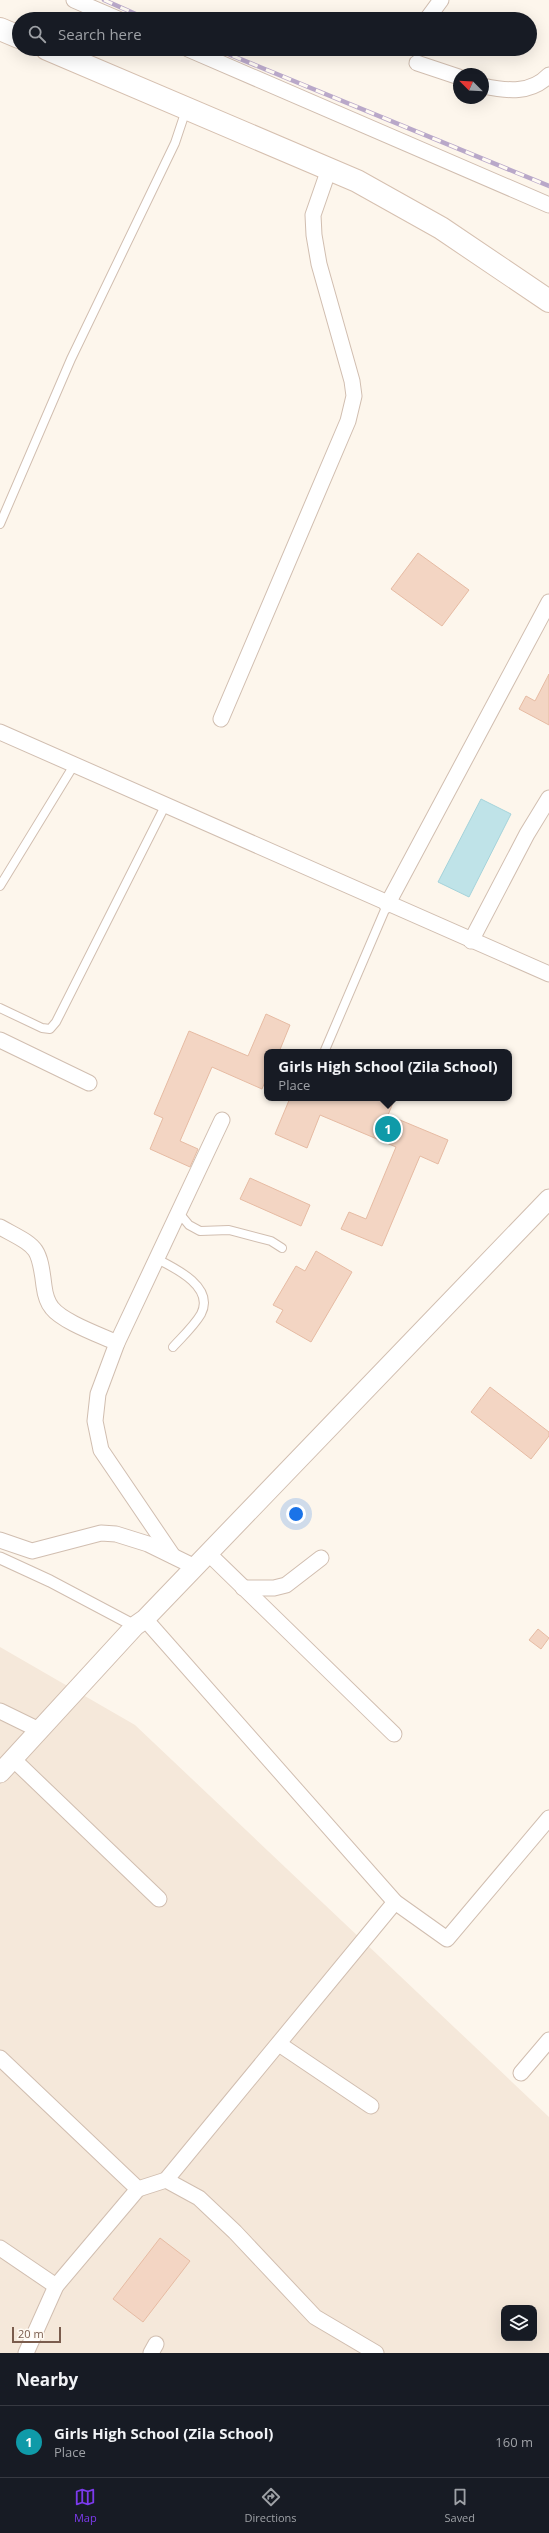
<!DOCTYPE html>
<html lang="en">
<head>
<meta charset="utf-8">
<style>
  body { margin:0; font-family:"Open Sans",sans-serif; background:#20242c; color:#f1f3f6 }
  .controls { position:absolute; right:12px; bottom:12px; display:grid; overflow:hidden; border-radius:8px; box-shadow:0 4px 16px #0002 }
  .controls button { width:36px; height:36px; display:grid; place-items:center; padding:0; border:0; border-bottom:1px solid #363941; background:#171b24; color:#f1f3f6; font:20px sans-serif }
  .compass { position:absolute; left:453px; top:68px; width:36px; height:36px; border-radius:50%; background:#171b24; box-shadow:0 4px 16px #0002; rotate:294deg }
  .scale { position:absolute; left:12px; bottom:10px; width:49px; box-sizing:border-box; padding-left:4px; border:2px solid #7a5c4d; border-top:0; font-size:11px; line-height:14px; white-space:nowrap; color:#7a5c4d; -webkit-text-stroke:3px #fffaf3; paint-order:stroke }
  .you { position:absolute; left:296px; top:1514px; width:14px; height:14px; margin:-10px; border:3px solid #fff; border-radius:50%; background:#1a73e8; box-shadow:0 0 0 6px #1a73e833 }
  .badge { display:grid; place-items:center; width:26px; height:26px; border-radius:50%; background:#7c3aed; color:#fff; font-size:13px; font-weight:700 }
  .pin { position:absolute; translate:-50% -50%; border:2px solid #fff; box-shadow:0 1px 4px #0006 }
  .popup { position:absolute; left:264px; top:1049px; width:248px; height:52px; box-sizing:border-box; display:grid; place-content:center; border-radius:8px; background:#171b24; filter:drop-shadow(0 1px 3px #0005); font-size:13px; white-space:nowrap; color:#9ea1a6 }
  .popup b { font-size:15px; color:#f1f3f6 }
  .popup::after { content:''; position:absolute; left:50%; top:100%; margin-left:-8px; border:8px solid transparent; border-top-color:#171b24 }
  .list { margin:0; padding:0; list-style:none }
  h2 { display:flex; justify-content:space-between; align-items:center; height:52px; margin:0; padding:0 16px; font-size:17px }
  h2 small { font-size:13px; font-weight:400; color:#9ea1a6 }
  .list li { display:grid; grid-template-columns:26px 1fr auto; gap:12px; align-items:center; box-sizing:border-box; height:72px; padding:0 16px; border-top:1px solid #363941 }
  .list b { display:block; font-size:15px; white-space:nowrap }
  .list p { margin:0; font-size:13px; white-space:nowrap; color:#9ea1a6 }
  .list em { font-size:13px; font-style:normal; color:#9ea1a6 }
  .icon { flex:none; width:22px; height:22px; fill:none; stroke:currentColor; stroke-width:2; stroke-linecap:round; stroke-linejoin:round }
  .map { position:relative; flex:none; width:549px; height:2353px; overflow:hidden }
  .search { position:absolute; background:#171b24; box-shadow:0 4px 16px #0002; left:12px; right:12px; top:12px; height:44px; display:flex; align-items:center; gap:10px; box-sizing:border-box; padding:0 14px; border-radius:22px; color:#9ea1a6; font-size:15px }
  .sheet { height:124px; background:#171b24 }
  nav { display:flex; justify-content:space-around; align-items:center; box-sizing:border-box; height:56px; border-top:1px solid #363941; background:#171b24; font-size:11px; color:#9ea1a6 }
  nav a { display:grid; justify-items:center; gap:2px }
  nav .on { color:#7c3aed }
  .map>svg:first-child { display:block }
</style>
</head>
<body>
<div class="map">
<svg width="549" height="2353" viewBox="0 0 549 2353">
  <rect width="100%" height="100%" fill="#fdf6ec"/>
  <path fill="#f5e8da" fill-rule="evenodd" d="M0 1647 135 1725 549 2117V2353H0ZM504 2308H534V2338H504Z"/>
  <polygon fill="#bfe3e8" stroke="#a5d3da" points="481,799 511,814 469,897 438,882"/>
  <g fill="#f3d5c3" stroke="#e6bba3">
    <polygon points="418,553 469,590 442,626 391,589"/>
    <polygon points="549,674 549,725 519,709 526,696 535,701"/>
    <polygon points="266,1014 290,1025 279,1052 267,1052 267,1077 262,1089 212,1067 180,1141 198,1149 190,1167 150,1149 163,1118 154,1114 189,1031 248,1056"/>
    <polygon points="290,1098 395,1098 388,1115 448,1140 438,1164 420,1156 382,1246 341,1229 349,1212 366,1219 396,1147 320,1115 307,1148 275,1134"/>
    <polygon points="250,1178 310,1205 301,1226 240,1199"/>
    <polygon points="316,1251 352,1272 311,1342 276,1322 283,1310 273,1305 296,1266 305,1271"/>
    <polygon points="490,1387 549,1432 549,1436 531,1459 471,1412"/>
    <polygon points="538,1629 549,1638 541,1649 529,1640"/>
    <polygon points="160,2238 190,2261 143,2322 113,2299"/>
  </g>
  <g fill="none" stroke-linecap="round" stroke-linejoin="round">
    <g stroke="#d1beb0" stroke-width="10">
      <g id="service">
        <polyline points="0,524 71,359 175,143 186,110"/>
        <polyline points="0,886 74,765"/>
        <polyline points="0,1008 42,1028 50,1029 56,1022 165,806"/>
        <polyline points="325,1050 387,905"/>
        <polyline points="179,1213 189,1225 200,1231 229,1230 271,1241 282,1248"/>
        <path d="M157 1259C175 1268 215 1287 201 1314 194 1326 182 1337 173 1347"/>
      </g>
    </g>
    <g stroke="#d1beb0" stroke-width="13">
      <polyline id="pedestrian" points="0,1558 50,1581 135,1626"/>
    </g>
    <g stroke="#d1beb0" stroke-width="17">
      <g id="minor">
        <polyline points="74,0 118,19"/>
        <polyline points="427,19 441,0"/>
        <polyline points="188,49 549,205"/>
        <polyline points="417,63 459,77"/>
        <path d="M483 86C507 91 531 94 549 75"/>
        <polyline points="221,719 348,421 354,396 352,381 319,264 314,235 313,215 329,169"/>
        <polyline points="0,732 549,974"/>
        <polyline points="387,905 549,602"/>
        <polyline points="471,941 527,834 549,798"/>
        <polyline points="0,1040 89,1083"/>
        <path d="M0 1227C36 1247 39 1244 44 1286 45 1294 47 1302 52 1308 63 1322 100 1335 117 1343"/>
        <polyline points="0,1540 32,1551 101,1533 116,1534 148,1544 195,1567"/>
        <polyline points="208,1553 394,1734"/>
        <polyline points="173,1556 101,1450 95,1421 98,1394 117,1343 222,1120"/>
        <polyline points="243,1588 274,1588 286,1585 321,1558"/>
        <polyline points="145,1619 395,1902 447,1939 549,1818"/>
        <polyline points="0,1711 39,1730"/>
        <polyline points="13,1759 159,1899"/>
        <polyline points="279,2044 371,2106"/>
        <polyline points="0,2058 138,2189 166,2180 199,2198 235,2232 315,2317 376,2353"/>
        <polyline points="521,2073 549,2040"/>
        <polyline points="166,2180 395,1902"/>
        <polyline points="0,2248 56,2286"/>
        <polyline points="26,2353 56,2286 138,2189"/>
        <polyline points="151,2353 156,2344"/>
      </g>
    </g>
    <g stroke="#d1beb0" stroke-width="21">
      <polyline id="tertiary" points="0,1773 135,1626 145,1619 549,1199"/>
    </g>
    <g stroke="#d6c0b0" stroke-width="24">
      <g id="secondary">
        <polyline points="0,29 19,37"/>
        <polyline points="47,49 357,181 441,228 549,301"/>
      </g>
    </g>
    <use href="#service" stroke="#fff" stroke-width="8"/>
    <use href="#pedestrian" stroke="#fff" stroke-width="11"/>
    <use href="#minor" stroke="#fff" stroke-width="15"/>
    <use href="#tertiary" stroke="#fff" stroke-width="19"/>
    <use href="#secondary" stroke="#fff" stroke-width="22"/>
    <g stroke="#b9a8c9" stroke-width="4.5">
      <g id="rail">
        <polyline points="104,0 147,19"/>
        <polyline points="216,49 549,186"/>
      </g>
    </g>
    <use href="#rail" stroke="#fffaf3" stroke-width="3" stroke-dasharray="9" stroke-linecap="butt"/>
  </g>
</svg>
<div class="controls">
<button><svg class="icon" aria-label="layers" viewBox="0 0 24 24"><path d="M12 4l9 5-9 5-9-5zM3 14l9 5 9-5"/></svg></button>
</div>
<svg class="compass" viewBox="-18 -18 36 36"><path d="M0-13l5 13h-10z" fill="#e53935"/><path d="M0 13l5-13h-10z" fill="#9ea1a6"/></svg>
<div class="scale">20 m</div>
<div class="you"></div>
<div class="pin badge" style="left:388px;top:1129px;background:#0f9aa8">1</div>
<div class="popup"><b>Girls High School (Zila School)</b>Place</div>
<div class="search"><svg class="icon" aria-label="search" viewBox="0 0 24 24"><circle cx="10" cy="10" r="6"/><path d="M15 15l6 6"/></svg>Search here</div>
</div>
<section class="sheet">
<h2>Nearby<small></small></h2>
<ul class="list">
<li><span class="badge" style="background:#0f9aa8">1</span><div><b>Girls High School (Zila School)</b><p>Place</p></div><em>160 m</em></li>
</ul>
</section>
<nav>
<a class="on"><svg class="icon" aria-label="map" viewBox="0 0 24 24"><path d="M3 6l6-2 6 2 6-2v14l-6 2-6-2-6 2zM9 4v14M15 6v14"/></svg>Map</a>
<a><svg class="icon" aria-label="directions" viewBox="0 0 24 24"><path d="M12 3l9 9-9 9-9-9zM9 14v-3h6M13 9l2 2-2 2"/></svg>Directions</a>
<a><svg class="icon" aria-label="saved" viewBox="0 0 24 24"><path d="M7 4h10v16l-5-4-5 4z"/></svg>Saved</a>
</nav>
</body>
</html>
